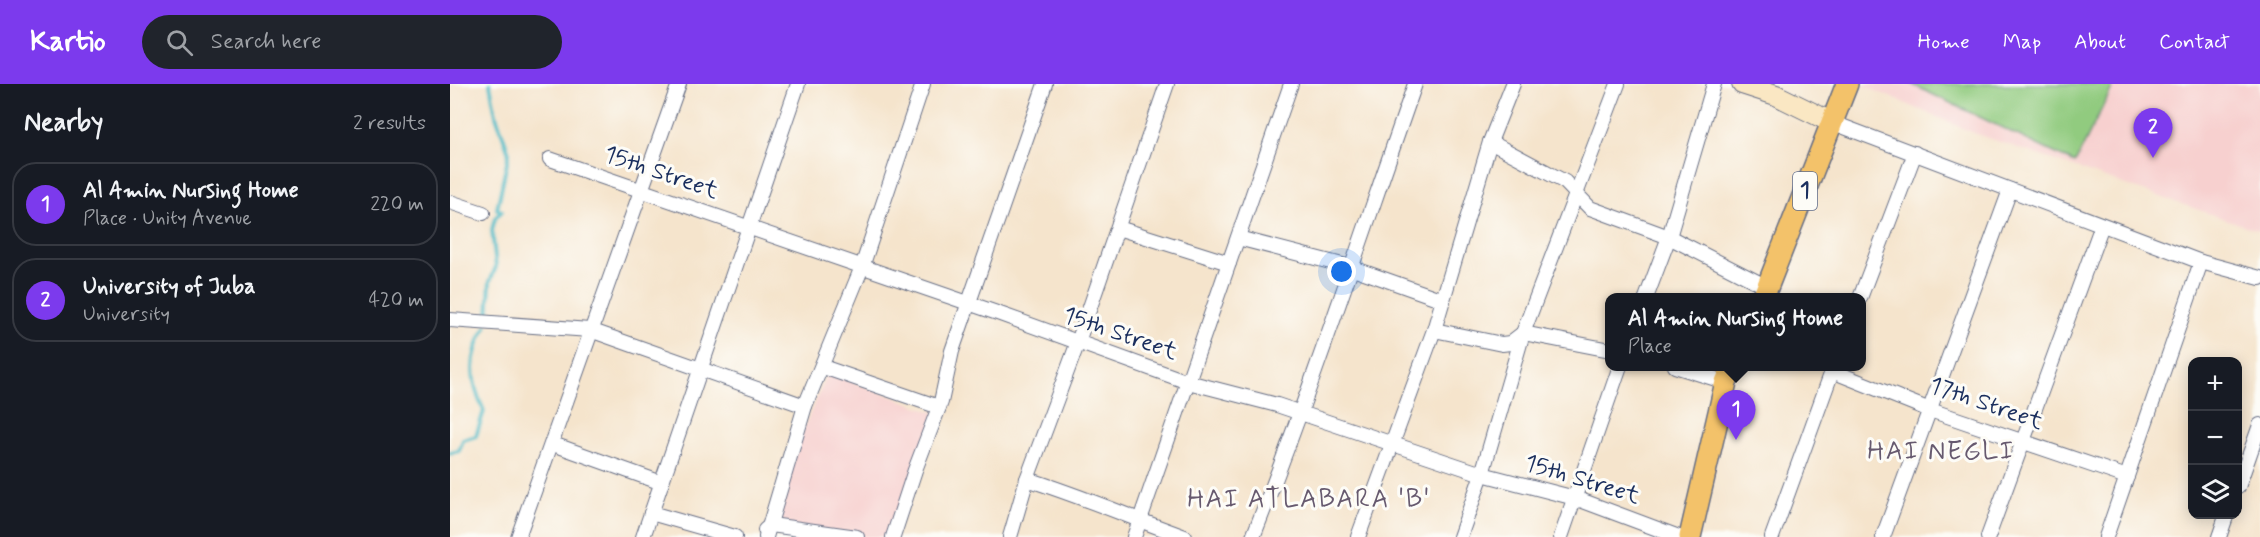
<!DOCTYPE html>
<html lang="en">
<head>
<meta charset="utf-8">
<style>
  body { margin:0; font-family:Mynerve,sans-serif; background:#20242c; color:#f1f3f6 }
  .controls { position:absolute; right:18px; bottom:18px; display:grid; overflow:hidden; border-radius:12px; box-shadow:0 3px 15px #0003 }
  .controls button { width:54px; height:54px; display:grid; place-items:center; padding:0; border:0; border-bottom:2px solid #363941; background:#171b24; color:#f1f3f6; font:30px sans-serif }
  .you { position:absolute; left:892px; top:188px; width:21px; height:21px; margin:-15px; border:4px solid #fff; border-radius:50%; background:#1a73e8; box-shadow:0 0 0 9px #1a73e833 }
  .badge { display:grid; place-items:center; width:39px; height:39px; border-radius:50%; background:#7c3aed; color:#fff; font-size:20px; font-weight:700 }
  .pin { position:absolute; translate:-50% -50px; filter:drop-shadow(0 2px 3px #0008) }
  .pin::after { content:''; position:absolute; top:32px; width:21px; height:18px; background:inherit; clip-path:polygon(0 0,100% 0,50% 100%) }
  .popup { position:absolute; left:1155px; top:209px; width:261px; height:78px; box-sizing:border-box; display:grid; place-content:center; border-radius:12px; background:#171b24; filter:drop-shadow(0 2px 4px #0005); font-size:20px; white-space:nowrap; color:#9ea1a6 }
  .popup b { font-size:22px; color:#f1f3f6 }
  .popup::after { content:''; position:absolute; left:50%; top:100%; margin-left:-12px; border:12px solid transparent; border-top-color:#171b24 }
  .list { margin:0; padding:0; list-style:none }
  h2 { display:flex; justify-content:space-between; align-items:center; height:78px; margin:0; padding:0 24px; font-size:26px }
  h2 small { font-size:20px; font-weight:400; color:#9ea1a6 }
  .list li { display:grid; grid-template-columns:39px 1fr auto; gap:18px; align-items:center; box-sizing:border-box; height:84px; margin:0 12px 12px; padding:0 12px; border:2px solid #363941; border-radius:24px }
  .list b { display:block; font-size:22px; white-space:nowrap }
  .list p { margin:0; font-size:20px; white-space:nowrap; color:#9ea1a6 }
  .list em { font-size:20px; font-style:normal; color:#9ea1a6 }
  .icon { flex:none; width:33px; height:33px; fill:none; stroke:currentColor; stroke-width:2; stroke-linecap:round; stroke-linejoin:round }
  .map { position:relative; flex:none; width:1810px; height:453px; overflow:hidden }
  header { display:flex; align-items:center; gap:36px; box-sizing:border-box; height:84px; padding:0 30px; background:#7c3aed; color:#fff }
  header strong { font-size:28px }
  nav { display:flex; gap:33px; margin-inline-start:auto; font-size:21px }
  .search { width:420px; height:54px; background:#20242c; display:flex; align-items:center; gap:15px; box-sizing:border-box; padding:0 21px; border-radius:33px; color:#9ea1a6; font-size:22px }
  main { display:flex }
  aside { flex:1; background:#171b24 }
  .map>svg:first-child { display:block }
</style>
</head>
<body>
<header>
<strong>Kartio</strong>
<div class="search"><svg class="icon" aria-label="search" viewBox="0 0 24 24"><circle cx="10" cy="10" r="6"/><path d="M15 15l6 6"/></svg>Search here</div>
<nav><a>Home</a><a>Map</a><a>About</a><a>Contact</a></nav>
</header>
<main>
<aside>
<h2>Nearby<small>2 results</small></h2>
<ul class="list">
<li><span class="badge">1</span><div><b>Al Amin Nursing Home</b><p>Place · Unity Avenue</p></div><em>220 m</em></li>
<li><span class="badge">2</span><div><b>University of Juba</b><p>University</p></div><em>420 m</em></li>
</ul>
</aside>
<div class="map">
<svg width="1810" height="453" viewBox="0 0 1810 453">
  <rect width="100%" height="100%" fill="#fdfcf7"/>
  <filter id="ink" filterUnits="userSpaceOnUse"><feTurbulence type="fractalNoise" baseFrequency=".0167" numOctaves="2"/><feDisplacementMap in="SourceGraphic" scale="12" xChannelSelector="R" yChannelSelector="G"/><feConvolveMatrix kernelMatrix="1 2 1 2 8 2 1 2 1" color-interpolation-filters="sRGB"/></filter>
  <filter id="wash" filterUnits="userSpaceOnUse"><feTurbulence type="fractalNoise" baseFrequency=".008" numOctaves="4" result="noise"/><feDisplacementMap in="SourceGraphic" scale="24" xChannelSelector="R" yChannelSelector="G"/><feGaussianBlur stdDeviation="1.35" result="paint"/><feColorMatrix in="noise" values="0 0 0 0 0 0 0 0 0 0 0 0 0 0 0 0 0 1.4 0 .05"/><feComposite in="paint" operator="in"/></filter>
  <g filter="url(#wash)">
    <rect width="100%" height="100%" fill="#f5e4cc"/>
    <g fill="#f7d0cf">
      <polygon points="1410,0 1810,0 1810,147 1524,49"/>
      <polygon points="378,289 486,329 443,453 403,453 325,441 345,364"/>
    </g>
    <polygon fill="#91cb7f" stroke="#567d6e" stroke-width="1.5" points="1461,0 1664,0 1625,79"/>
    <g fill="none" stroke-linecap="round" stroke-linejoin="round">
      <g stroke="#4cb9c5" stroke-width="4">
        <polyline points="38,236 40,197 46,183 42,146 45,134 52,127 47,125 59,69 46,32 40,0"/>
        <path d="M0 369 9 367 13 356 26 352 34 327C20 298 18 272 36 243"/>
      </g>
    </g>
  </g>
  <g filter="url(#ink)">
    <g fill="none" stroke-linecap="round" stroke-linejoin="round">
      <g stroke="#676e84" stroke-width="16">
        <g id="street">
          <polyline points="1381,38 1751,178 1810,194"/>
          <polyline points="1040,58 1115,98 1140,124 1219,153 1317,203"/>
          <polyline points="100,75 550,230 738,298 827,321 1032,390 1125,414 1229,453"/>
          <polyline points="0,118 33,129"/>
          <polyline points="668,144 779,179"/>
          <polyline points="788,154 900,183 993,216"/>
          <polyline points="1196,214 1219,153 1264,0"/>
          <polyline points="1410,214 1465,69"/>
          <polyline points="0,236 140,246 355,322"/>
          <polyline points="984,246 1052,260 1060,259 1073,249 1160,266"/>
          <polyline points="1225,282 1276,298"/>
          <polyline points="373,283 489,323"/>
          <polyline points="1382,287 1480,326 1677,393"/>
          <polyline points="103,360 212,399"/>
          <path d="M577 395C631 412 682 434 735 453"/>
          <polyline points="1788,403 1810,341"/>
          <polyline points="201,429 285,453"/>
          <polyline points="315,446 321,441 407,453"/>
          <polyline points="68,453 229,0"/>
          <polyline points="193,453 348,0"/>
          <polyline points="316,453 355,322 412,183 473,0"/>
          <polyline points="443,453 465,386 491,318 502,267 595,0"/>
          <polyline points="560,453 577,395 628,258 717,0"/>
          <polyline points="684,453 841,0"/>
          <path d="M803 453C862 304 912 151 965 0"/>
          <polyline points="908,453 984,246 1040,58 1063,0"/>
          <polyline points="1010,453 1032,390 1073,249 1168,0"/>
          <polyline points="1111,453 1170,282"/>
          <polyline points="1322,453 1384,282"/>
          <polyline points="1433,453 1560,106"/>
          <polyline points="1538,453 1652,141"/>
          <polyline points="1656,453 1751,178"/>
          <polyline points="1769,453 1777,430"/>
        </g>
      </g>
      <g stroke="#676e84" stroke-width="22">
        <polyline id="secondary" points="1292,0 1326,11 1381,38"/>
      </g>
      <g stroke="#676e84" stroke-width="24">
        <g id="primary">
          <polyline points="1313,214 1397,0"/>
          <polyline points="1240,453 1276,298 1283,282"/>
        </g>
      </g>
      <use href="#street" stroke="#fff" stroke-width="14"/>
      <use href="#secondary" stroke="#fae7c3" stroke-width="20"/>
      <use href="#primary" stroke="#f3c26a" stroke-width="21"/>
    </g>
  </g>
  <g text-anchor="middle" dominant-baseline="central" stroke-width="6" stroke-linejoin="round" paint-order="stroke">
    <rect fill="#fdfcf7" stroke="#5f6c8c" stroke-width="1.5" x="1343" y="88" width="24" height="38" rx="4.5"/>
    <g font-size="22" font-weight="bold" fill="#1b2f5e">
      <text x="1355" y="107">1</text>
    </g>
    <g font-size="24" fill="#1b2f5e" stroke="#fdfcf7">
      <text transform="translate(211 89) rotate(19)">15th Street</text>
      <text transform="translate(670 250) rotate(19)">15th Street</text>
      <text transform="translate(1536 320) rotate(19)">17th Street</text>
      <text transform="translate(1132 396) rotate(17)">15th Street</text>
    </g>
    <g font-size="26" letter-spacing="1.5" fill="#675a6f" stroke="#fdfcf7">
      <text x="1491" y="368">HAI NEGLI</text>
      <text x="859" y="416">HAI ATLABARA 'B'</text>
    </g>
  </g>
</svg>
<div class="controls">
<button>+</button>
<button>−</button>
<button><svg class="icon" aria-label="layers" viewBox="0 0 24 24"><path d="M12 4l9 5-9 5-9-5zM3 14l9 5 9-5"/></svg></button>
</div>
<div class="you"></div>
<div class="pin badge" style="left:1286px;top:356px">1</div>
<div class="popup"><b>Al Amin Nursing Home</b>Place</div>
<div class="pin badge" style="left:1703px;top:74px">2</div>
</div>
</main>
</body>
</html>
